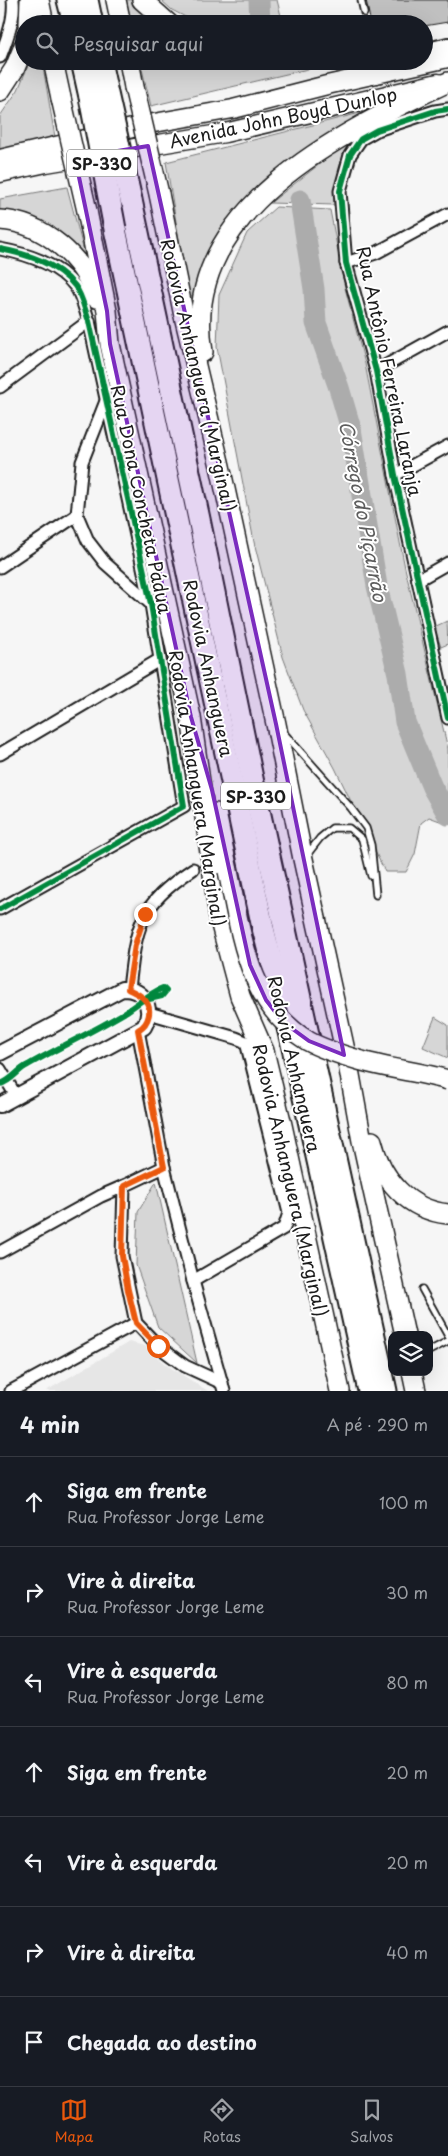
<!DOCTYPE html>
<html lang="pt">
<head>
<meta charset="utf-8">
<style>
  body { margin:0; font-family:"Playpen Sans",sans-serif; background:#20242c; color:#f1f3f6 }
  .controls { position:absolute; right:15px; bottom:15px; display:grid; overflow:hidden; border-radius:10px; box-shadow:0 5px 20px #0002 }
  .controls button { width:45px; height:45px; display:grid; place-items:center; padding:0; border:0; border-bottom:1px solid #363941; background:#171b24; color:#f1f3f6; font:25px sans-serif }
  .stop { position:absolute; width:15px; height:15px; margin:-11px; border:4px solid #ea580c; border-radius:50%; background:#fff }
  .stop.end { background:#ea580c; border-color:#fff; box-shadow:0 1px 5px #0008 }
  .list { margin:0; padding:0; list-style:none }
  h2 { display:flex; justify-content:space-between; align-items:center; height:65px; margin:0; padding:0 20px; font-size:21px }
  h2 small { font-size:16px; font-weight:400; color:#9ea1a6 }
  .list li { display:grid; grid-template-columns:32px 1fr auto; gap:15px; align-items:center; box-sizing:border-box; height:90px; padding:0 20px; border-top:1px solid #363941 }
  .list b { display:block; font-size:19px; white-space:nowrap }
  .list p { margin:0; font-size:16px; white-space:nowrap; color:#9ea1a6 }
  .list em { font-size:16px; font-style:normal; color:#9ea1a6 }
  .icon { flex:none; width:28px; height:28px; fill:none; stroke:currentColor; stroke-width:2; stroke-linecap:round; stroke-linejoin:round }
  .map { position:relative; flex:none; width:448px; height:1391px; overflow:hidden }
  .search { position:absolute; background:#171b24; box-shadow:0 5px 20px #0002; left:15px; right:15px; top:15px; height:55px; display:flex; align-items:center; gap:12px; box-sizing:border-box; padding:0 18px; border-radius:28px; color:#9ea1a6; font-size:19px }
  .sheet { height:695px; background:#171b24 }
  nav { display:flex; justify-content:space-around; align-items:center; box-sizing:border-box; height:70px; border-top:1px solid #363941; background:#171b24; font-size:14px; color:#9ea1a6 }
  nav a { display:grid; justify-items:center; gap:2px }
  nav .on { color:#ea580c }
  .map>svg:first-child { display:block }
</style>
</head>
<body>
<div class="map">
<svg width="448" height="1391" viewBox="0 0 448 1391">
  <rect width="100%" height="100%" fill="#f6f6f6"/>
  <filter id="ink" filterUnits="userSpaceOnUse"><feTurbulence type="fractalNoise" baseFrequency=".02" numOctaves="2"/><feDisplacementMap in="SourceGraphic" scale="10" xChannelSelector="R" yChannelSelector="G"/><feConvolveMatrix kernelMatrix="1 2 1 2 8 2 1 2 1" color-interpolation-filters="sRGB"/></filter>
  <g filter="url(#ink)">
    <polygon fill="#e6e6e6" points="129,1342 145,1346 165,1364 208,1391 46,1391"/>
    <g fill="#d6d6d6" stroke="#797979">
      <polygon points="126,0 132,0 149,20 155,24 132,24"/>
      <polygon points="161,0 277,0 283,24 199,24 172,10"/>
      <polygon points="30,61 42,61 55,137 0,150 0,116 18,90"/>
      <polygon points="140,61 255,61 316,67 151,106"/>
      <polygon points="380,108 253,198 193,307 190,305 166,162"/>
      <polygon points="350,140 335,184 334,205 270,203"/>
      <polygon points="67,187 87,263 0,218 0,199"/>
      <polygon points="276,207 330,210 345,288 365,364 405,568 448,749 448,824 429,817 421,823 415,854 406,872 385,872 335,768 303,710 283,657 254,542 217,347 219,295 247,233"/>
      <polygon points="447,621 448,644 441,647 434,627"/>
      <polygon points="435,1017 448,1025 448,1058 423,1047"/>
      <polygon points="156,1182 197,1363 158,1327 136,1265 138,1212"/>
    </g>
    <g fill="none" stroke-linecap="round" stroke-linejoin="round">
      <g stroke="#acacac" stroke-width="21">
        <polyline points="259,0 260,24"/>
        <polyline points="300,200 314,289 316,323 339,388 351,429 377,586 398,674 405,722 432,787 448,815"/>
      </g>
    </g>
    <polygon fill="#c0c0c0" stroke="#1c1c1c" points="366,0 448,0 448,22 424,26 424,24 371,24"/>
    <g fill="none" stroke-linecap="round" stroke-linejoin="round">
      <g stroke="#1c1c1c" stroke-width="9">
        <g id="service">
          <polyline points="361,0 364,13"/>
          <polyline points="283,732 351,808 366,828 371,845 376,895"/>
          <polyline points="306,856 320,838 332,828 349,828 362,839 371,876"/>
          <polyline points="422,1289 448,1336"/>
          <polyline points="429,1351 448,1341"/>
        </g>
      </g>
      <g stroke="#1c1c1c" stroke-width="15">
        <g id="minor">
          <path d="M0 57C7 39 15 19 13 0"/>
          <polyline points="448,109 435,111 377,130 361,139 350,155 340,191 346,263 376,371 395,475 448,718"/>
          <path d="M0 249C27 254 57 263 75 286 82 295 85 311 89 321L151 604 184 806 0 909"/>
          <polyline points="346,263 376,253 448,214"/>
          <polyline points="376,371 448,331"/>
          <polyline points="0,387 89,321"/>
          <polyline points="395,475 448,446"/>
          <polyline points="77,515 88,541 105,563 151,604"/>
          <polyline points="0,567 77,515 82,462 106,401"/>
          <polyline points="418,580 448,563"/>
          <polyline points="0,754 159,660"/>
          <path d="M129 989C136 926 138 906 193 869"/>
          <polyline points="149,1013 236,1038 246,1042 289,1213 284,1228 193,1281"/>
          <polyline points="138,1030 164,1167 124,1186 122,1256 136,1323 158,1346 185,1366 222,1383"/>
          <polyline points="0,1069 16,1096"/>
          <polyline points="164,1167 193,1281 224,1391"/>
          <polyline points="0,1252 101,1196 124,1186"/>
          <polyline points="11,1391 136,1323"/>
        </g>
      </g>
      <g stroke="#1c1c1c" stroke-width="18">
        <g id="tertiary">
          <polyline points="424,51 448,45"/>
          <path d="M0 1053 122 989C145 988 154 1009 144 1027L0 1105"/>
        </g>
      </g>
      <g stroke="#1c1c1c" stroke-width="21">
        <g id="primary">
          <polyline points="0,159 154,123 233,109 327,85 448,58"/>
          <polyline points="0,173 46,163 225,133 438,83"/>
        </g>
      </g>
      <g stroke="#1c1c1c" stroke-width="22">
        <g id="trunk">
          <polyline points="39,0 44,24"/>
          <polyline points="116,0 121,24"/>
          <polyline points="142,0 169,24"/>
          <polyline points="29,24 30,0"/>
          <polyline points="53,61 61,98"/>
          <polyline points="129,61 134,87"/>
          <polyline points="0,91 15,68 24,46"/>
          <polyline points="159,194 184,316 220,466 276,724 303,859 348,1064 362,1141 405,1335"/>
          <polyline points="87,211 107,311 110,344 191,717 219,917 240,996 264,1051 282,1125 340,1391"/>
          <path d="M0 220C43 222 84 258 96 298"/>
          <path d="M203 352C178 210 343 132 448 82"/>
          <polyline points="216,813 228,871"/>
          <path d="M372 1141C381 1179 408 1210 448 1214"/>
          <polyline points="412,1372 416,1391"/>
        </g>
      </g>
      <g stroke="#1c1c1c" stroke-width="25">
        <g id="motorway">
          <polyline points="68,0 74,24"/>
          <polyline points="87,0 92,24"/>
          <polyline points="82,61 90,97"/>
          <polyline points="100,61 106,89"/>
          <polyline points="131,200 199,519 253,783 386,1391"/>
          <polyline points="115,229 263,928 293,1048 369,1391"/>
        </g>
      </g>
      <use href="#service" stroke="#fff" stroke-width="5.5"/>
      <use href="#minor" stroke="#fff" stroke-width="11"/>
      <use href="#tertiary" stroke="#fff" stroke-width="14"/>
      <use href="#primary" stroke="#fff" stroke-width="18"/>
      <use href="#trunk" stroke="#fff" stroke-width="19"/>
      <use href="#motorway" stroke="#fff" stroke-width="21"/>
      <g stroke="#1c1c1c" stroke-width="22" stroke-linecap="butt">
        <g id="trunk-bridge">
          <polyline points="134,87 159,194"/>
          <polyline points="61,98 87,211"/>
          <path d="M228 871C241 933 248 1005 308 1041 324 1050 345 1056 362 1061 390 1069 420 1072 448 1080"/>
        </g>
      </g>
      <g stroke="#1c1c1c" stroke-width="25" stroke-linecap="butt">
        <g id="motorway-bridge">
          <polyline points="106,89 131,200"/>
          <polyline points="90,97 115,229"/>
        </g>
      </g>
      <use href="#trunk-bridge" stroke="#fff" stroke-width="19"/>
      <use href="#motorway-bridge" stroke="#fff" stroke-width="21"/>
      <g stroke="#fff" stroke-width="9">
        <g id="cycleway">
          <polyline points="448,109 435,111 377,130 361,139 350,155 340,191 346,263 376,371 395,475 448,718"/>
          <path d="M0 249C27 254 57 263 75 286 82 295 85 311 89 321L151 604 184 806 0 909"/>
          <path d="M0 1084C12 1081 17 1070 28 1065 60 1047 92 1032 124 1013 133 1007 155 990 163 988L166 991 162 996 145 1000"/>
        </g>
      </g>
      <use href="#cycleway" stroke="#00873e" stroke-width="6"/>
    </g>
  </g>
  <g fill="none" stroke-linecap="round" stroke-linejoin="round" filter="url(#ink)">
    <path stroke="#ea580c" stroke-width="6" d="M145 914 135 945 128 989C134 992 139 994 143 998 154 1008 149 1024 138 1030L164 1167 124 1186 122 1256 128 1290 136 1323 158 1346"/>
  </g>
  <path fill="#7b2cbf" fill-opacity="0.2" stroke="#7b2cbf" stroke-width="4" stroke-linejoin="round" d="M148 146 276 724 344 1055 309 1041 283 1022 266 1000 250 965 212 790 191 717 110 344 107 311 75 158Z"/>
  <g text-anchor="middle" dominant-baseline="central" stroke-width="4" stroke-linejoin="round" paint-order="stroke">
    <g fill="#fff" stroke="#606060" stroke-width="1">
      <rect x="67" y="149.5" width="70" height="27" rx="4"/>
      <rect x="221" y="782.5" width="70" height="27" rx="4"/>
    </g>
    <g font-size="16" font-weight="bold" fill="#1c1c1c">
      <text x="102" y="163">SP-330</text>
      <text x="256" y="796">SP-330</text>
    </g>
    <g font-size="18" fill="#1c1c1c" stroke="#fff">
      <text transform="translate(283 117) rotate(-12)">Avenida John Boyd Dunlop</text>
      <text transform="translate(390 371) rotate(78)">Rua Antônio Ferreira Laranja</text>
      <text transform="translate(199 375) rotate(77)">Rodovia Anhanguera (Marginal)</text>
      <text transform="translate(142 499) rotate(78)">Rua Dona Concheta Pádua</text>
      <text transform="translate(209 668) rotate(78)">Rodovia Anhanguera</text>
      <text transform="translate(198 788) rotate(81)">Rodovia Anhanguera (Marginal)</text>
      <text transform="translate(295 1064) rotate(77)">Rodovia Anhanguera</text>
      <text transform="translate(291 1180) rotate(77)">Rodovia Anhanguera (Marginal)</text>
    </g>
    <g font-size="19" font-style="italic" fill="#5d5d5d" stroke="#fff">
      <text transform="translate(364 511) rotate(79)">Córrego do Piçarrão</text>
    </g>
  </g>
</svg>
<div class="controls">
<button><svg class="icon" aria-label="layers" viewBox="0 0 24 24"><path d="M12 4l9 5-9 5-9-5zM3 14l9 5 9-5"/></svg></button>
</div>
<div class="stop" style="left:158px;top:1346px"></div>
<div class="stop end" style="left:145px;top:914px"></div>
<div class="search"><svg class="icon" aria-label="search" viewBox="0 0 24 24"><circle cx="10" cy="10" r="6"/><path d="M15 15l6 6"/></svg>Pesquisar aqui</div>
</div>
<section class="sheet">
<h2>4 min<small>A pé · 290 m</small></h2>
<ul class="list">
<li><svg class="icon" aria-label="ahead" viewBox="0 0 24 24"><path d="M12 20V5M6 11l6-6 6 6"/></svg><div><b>Siga em frente</b><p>Rua Professor Jorge Leme</p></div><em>100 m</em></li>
<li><svg class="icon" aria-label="right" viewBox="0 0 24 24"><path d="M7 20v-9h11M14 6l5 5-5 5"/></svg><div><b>Vire à direita</b><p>Rua Professor Jorge Leme</p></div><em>30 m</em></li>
<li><svg class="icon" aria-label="left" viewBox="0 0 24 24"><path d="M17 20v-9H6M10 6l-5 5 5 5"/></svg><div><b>Vire à esquerda</b><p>Rua Professor Jorge Leme</p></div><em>80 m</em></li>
<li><svg class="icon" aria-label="ahead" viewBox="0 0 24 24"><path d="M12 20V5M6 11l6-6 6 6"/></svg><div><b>Siga em frente</b></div><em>20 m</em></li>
<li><svg class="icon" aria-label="left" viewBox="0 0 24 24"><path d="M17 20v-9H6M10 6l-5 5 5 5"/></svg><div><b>Vire à esquerda</b></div><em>20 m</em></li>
<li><svg class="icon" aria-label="right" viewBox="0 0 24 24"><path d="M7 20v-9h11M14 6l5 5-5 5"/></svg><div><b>Vire à direita</b></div><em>40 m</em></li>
<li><svg class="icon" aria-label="arrive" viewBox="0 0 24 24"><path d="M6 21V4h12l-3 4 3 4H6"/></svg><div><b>Chegada ao destino</b></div></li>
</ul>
</section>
<nav>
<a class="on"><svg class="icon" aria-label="map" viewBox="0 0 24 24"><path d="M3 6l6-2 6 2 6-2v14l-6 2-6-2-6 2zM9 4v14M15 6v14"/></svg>Mapa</a>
<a><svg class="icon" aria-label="directions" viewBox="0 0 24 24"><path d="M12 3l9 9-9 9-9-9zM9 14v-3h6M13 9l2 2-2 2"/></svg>Rotas</a>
<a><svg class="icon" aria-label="saved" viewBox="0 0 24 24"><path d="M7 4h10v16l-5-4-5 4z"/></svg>Salvos</a>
</nav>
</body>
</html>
